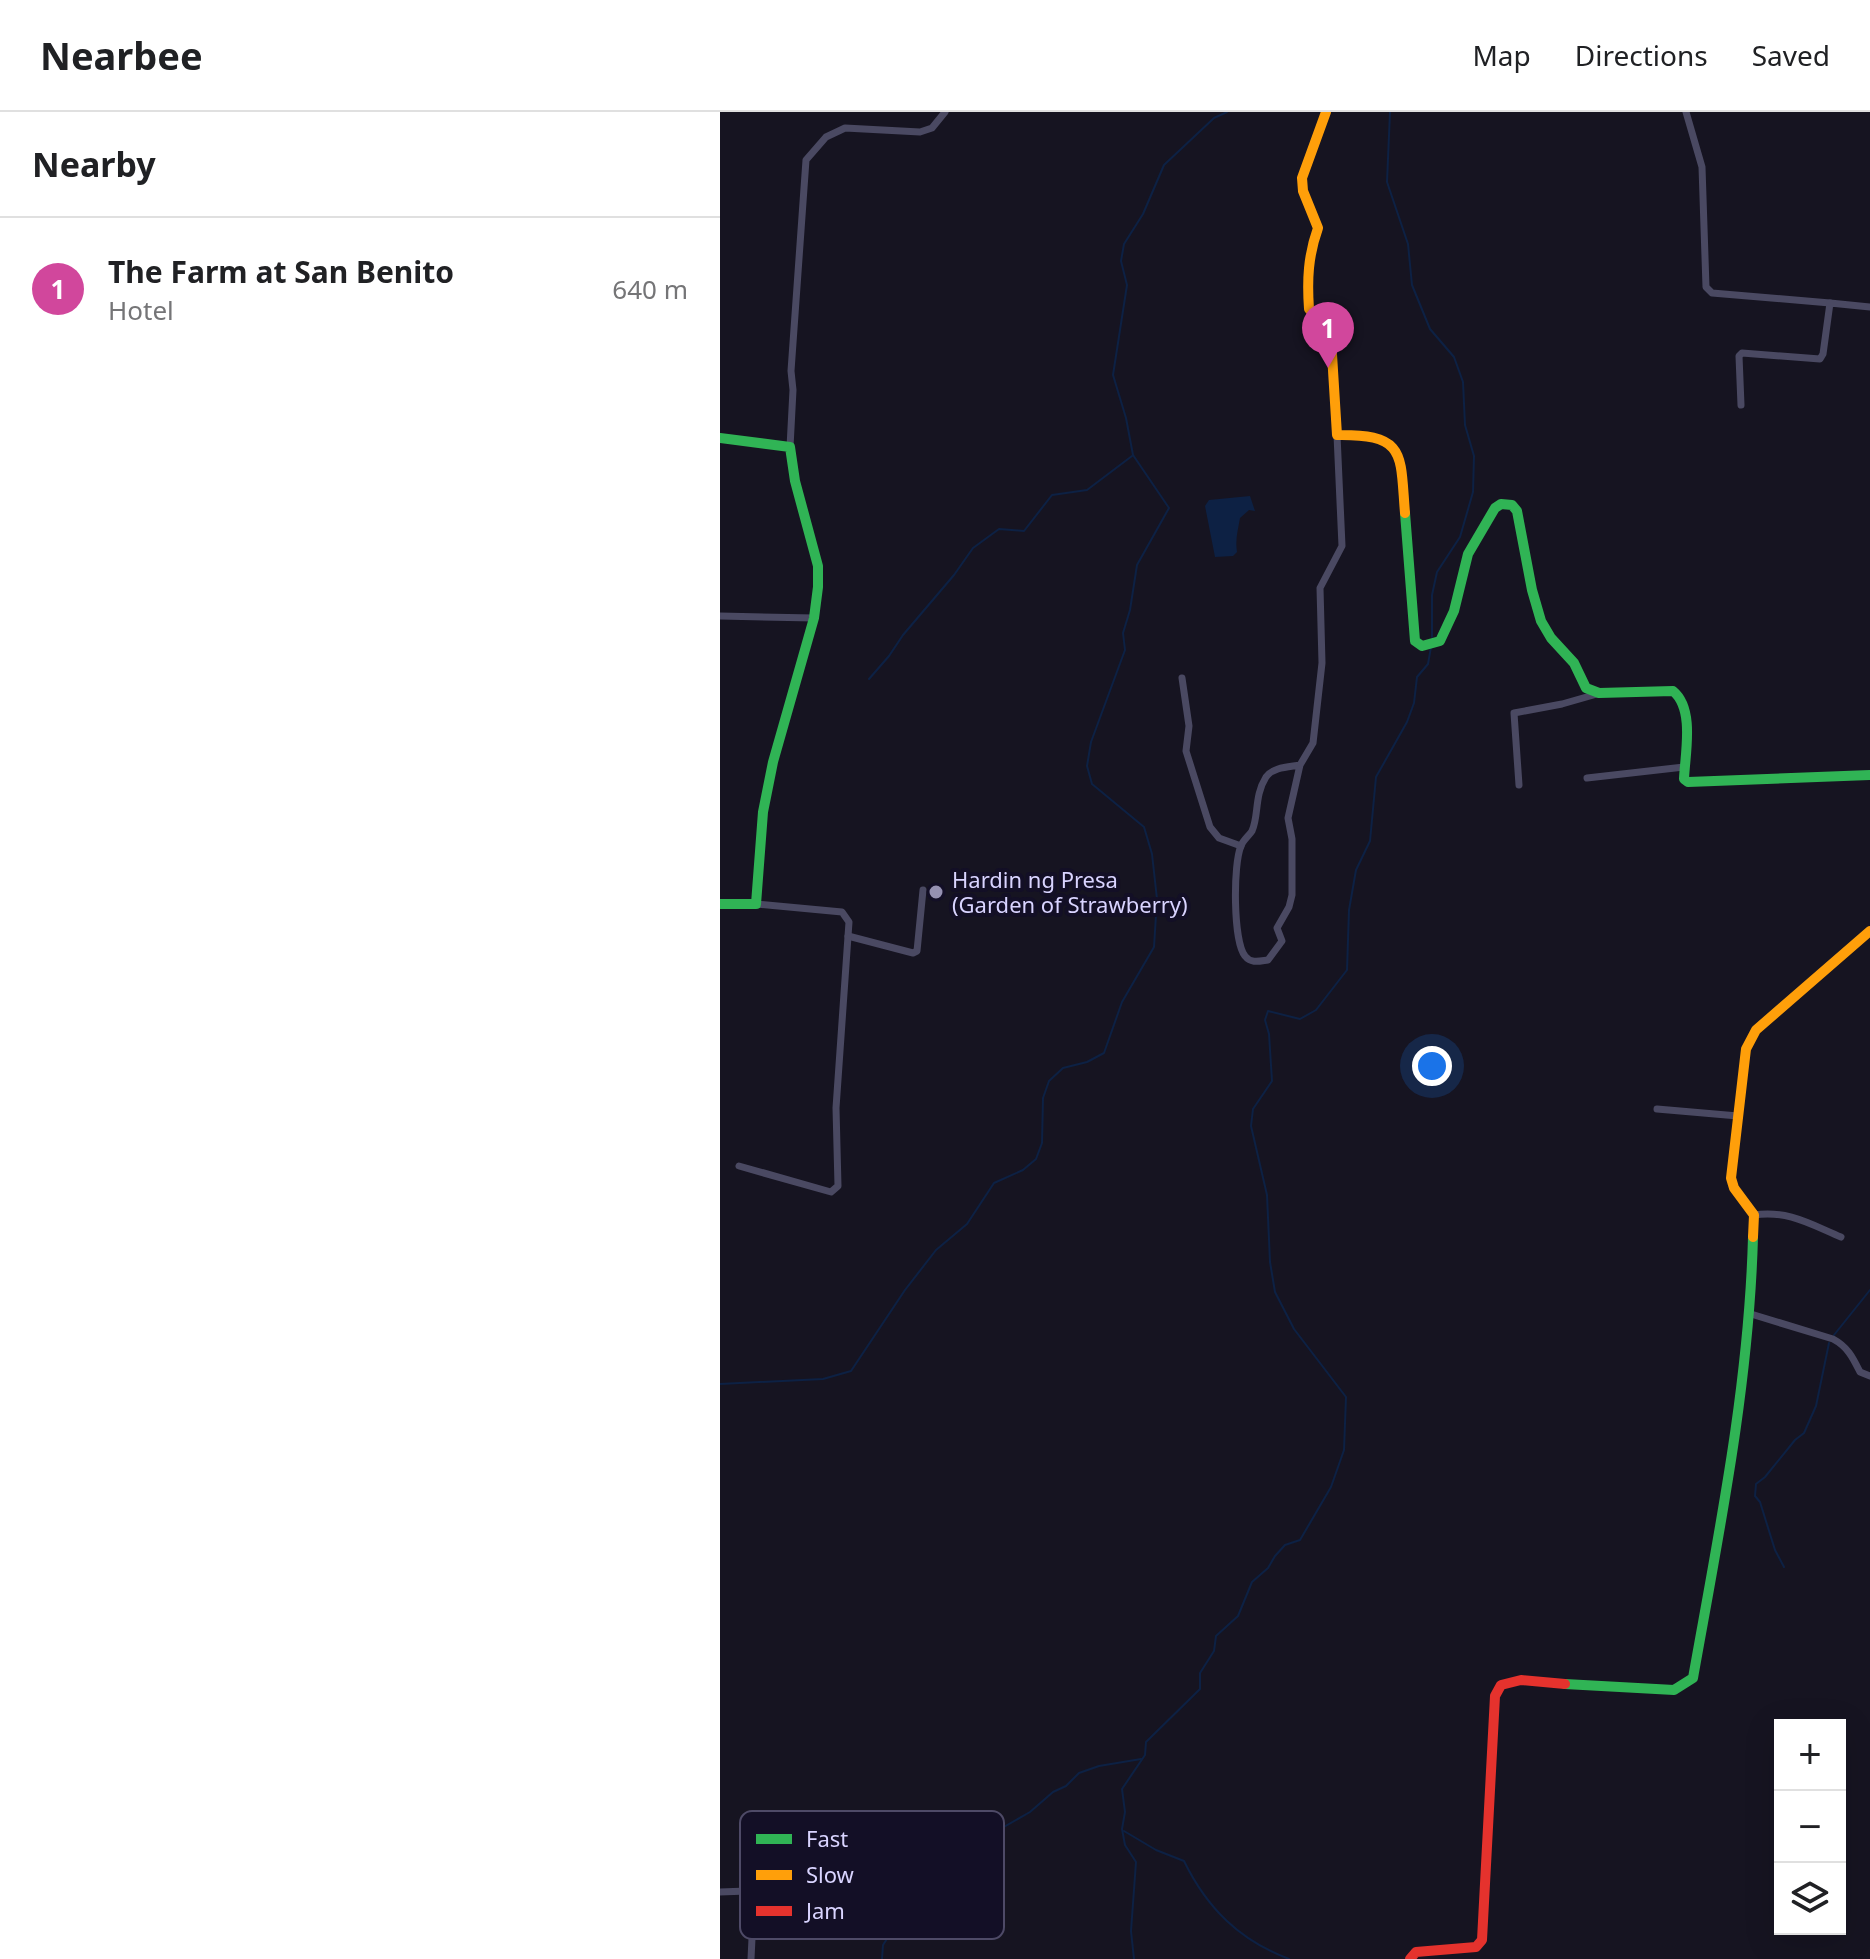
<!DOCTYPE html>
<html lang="en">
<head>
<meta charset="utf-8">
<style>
  body { margin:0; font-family:"Noto Sans",sans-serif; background:#f2f2f2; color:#202124 }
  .controls { position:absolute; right:24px; bottom:24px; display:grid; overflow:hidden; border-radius:0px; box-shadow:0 8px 32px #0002 }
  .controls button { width:72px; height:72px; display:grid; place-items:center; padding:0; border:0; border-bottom:2px solid #e0e0e0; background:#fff; color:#202124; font:40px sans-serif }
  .you { position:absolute; left:712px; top:954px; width:28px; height:28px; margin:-20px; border:6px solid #fff; border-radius:50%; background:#1a73e8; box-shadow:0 0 0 12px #1a73e833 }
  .badge { display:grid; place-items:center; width:52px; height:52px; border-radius:50%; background:#9591b1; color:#fff; font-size:26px; font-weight:700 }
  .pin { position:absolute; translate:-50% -66px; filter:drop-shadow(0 2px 4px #0008) }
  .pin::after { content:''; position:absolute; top:42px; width:28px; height:24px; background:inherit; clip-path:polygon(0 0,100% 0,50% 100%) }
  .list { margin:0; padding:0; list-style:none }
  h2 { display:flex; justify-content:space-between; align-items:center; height:104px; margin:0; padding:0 32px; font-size:34px }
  h2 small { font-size:26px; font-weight:400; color:#757577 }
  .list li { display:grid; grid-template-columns:52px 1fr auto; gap:24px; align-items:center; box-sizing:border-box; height:144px; padding:0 32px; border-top:2px solid #e0e0e0 }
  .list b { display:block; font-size:30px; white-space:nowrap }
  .list p { margin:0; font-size:26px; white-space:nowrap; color:#757577 }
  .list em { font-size:26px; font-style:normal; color:#757577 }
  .icon { flex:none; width:44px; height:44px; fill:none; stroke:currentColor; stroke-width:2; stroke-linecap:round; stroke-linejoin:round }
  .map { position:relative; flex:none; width:1150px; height:1847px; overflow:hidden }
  header { display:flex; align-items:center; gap:48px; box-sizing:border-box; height:112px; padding:0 40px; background:#fff; border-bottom:2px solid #e0e0e0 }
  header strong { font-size:38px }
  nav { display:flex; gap:44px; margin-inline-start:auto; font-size:28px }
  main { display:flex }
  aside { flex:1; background:#fff }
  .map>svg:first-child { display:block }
</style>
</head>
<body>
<header>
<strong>Nearbee</strong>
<nav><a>Map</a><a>Directions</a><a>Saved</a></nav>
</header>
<main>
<aside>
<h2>Nearby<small></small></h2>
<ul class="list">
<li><span class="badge" style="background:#d1479c">1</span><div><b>The Farm at San Benito</b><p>Hotel</p></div><em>640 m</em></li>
</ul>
</aside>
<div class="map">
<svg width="1150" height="1847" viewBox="0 0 1150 1847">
  <rect width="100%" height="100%" fill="#161421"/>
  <path fill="#0d2144" d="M530 384 535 399 529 398 520 406C518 418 515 427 517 440L513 444 495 445 485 394 489 388Z"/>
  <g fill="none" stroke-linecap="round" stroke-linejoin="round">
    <g stroke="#0d2144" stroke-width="2">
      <polyline points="670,0 667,70 688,132 692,173 710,217 734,245 743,270 745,313 754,344 753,380 740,425 717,460 712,483 712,525"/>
      <polyline points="149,567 169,544 183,523 234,463 253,436 279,417 304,419 332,383 367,378 412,344"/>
      <polyline points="1114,1223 1150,1178"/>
      <polyline points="0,1272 103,1267 131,1259 185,1178 216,1138 247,1112 274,1071 303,1058 316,1047 322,1031 323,986 329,969 343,956 367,950 384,941 402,890 434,835 437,787 432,742 424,715 372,672 367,654 371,630 405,538 403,521 410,498 417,453 449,396 413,343 406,306 393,263 407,173 401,149 404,132 423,102 444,53 494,6 507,0"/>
      <polyline points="1064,1455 1055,1438 1040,1390 1035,1384 1036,1372 1045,1365 1075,1328 1084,1321 1096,1294 1109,1231"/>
      <path d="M404 1719 436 1738 464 1749C487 1796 519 1828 569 1847"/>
      <polyline points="162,1847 163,1833 174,1816 191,1810 201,1801 206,1791 234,1758 252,1746 261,1728 310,1700 333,1680 346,1674 359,1661 379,1654 421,1647"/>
      <polyline points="414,1847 411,1819 416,1750 405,1733 402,1717 405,1700 402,1677 425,1643 426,1630 480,1577 480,1561 494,1539 496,1524 518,1504 532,1470 548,1456 555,1444 565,1433 580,1428 611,1375 624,1338 626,1285 574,1217 555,1180 550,1150 547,1083 531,1014 533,997 552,969 549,922 545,908 548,899 580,907 596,898 627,858 629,798 636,758 650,729 656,665 687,610 694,591 697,565 708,552 711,535"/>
    </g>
    <g stroke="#4a4962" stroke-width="7">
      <polyline points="966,0 982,55 986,175 992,181 1110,191"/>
      <polyline points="1021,293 1019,244 1022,241 1100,247 1103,242 1110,191 1150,195"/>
      <polyline points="70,335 73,278 71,259 86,48 106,25 125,16 200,20 212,16 225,0"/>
      <polyline points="0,504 94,506"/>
      <polyline points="462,566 469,614 466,639 490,715 499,726 521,734"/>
      <path d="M580 653 568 706 572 727V783L569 795 557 816 562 829 548 848C540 849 531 852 525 844 513 829 513 752 521 734 523 728 529 724 532 719 539 704 534 684 546 665 553 655 569 655 580 653L593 631 602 551 600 476 622 434 617 323"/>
      <polyline points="867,666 964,655"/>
      <polyline points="799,673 794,601 842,592 877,582"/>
      <polyline points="128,824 193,841 197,839 203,778"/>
      <polyline points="937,997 1018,1004"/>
      <polyline points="19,1054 111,1080 118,1074 116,996 129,810 122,800 36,792"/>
      <path d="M1034 1103C1068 1098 1090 1112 1121 1125"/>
      <path d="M1031 1202 1113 1227C1128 1235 1133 1246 1140 1260L1150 1264"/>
      <polyline points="0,1780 27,1779 34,1785 31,1847"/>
    </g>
    <g stroke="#30b455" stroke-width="10">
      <polyline points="0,326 70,335 75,369 98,454 98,475 94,506 53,650 43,700 36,792 0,792"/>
      <path d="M685 401 695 529 702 534 720 529 734 499 748 442 775 396 781 392 792 393 797 399 812 478 821 509 831 526 854 551 866 576 879 581 953 579C975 597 965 642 964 667L968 670 1150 663"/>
      <path d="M845 1572 954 1578 973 1566C999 1420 1029 1274 1033 1125"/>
    </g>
    <g stroke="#ff9f0a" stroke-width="10">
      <path d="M606 0 582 66 583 79 598 116C588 144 587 168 589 197L596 204 610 210 617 323C687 322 680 342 685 401"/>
      <polyline points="1033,1125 1034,1103 1014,1076 1011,1066 1026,937 1036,918 1150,819"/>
    </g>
    <polyline stroke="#e5322d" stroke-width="10" points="690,1847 696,1840 756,1835 762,1828 775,1584 781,1573 801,1568 845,1572"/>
  </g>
  <circle fill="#9591b1" stroke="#130f26" stroke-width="3" cx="216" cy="780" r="8"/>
  <g text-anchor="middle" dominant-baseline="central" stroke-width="8" stroke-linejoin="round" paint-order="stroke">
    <g font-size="22" fill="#d9d4ff" stroke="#130f26" text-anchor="start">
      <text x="232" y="767">Hardin ng Presa<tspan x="232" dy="25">(Garden of Strawberry)</tspan></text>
    </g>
  </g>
  <rect x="20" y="1699" width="264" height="128" rx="12" fill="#130f26" stroke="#4e4a67" stroke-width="2"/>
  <rect x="36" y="1722" width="36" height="10" fill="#30b455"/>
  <rect x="36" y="1758" width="36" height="10" fill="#ff9f0a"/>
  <rect x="36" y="1794" width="36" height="10" fill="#e5322d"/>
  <g font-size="22" fill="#d9d4ff">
    <text x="86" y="1735">Fast</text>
    <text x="86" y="1771">Slow</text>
    <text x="86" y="1807">Jam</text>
  </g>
</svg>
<div class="controls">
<button>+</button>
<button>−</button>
<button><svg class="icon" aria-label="layers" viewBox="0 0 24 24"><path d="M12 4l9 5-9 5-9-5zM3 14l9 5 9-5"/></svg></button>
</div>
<div class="you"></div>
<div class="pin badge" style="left:608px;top:256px;background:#d1479c">1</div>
</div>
</main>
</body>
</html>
